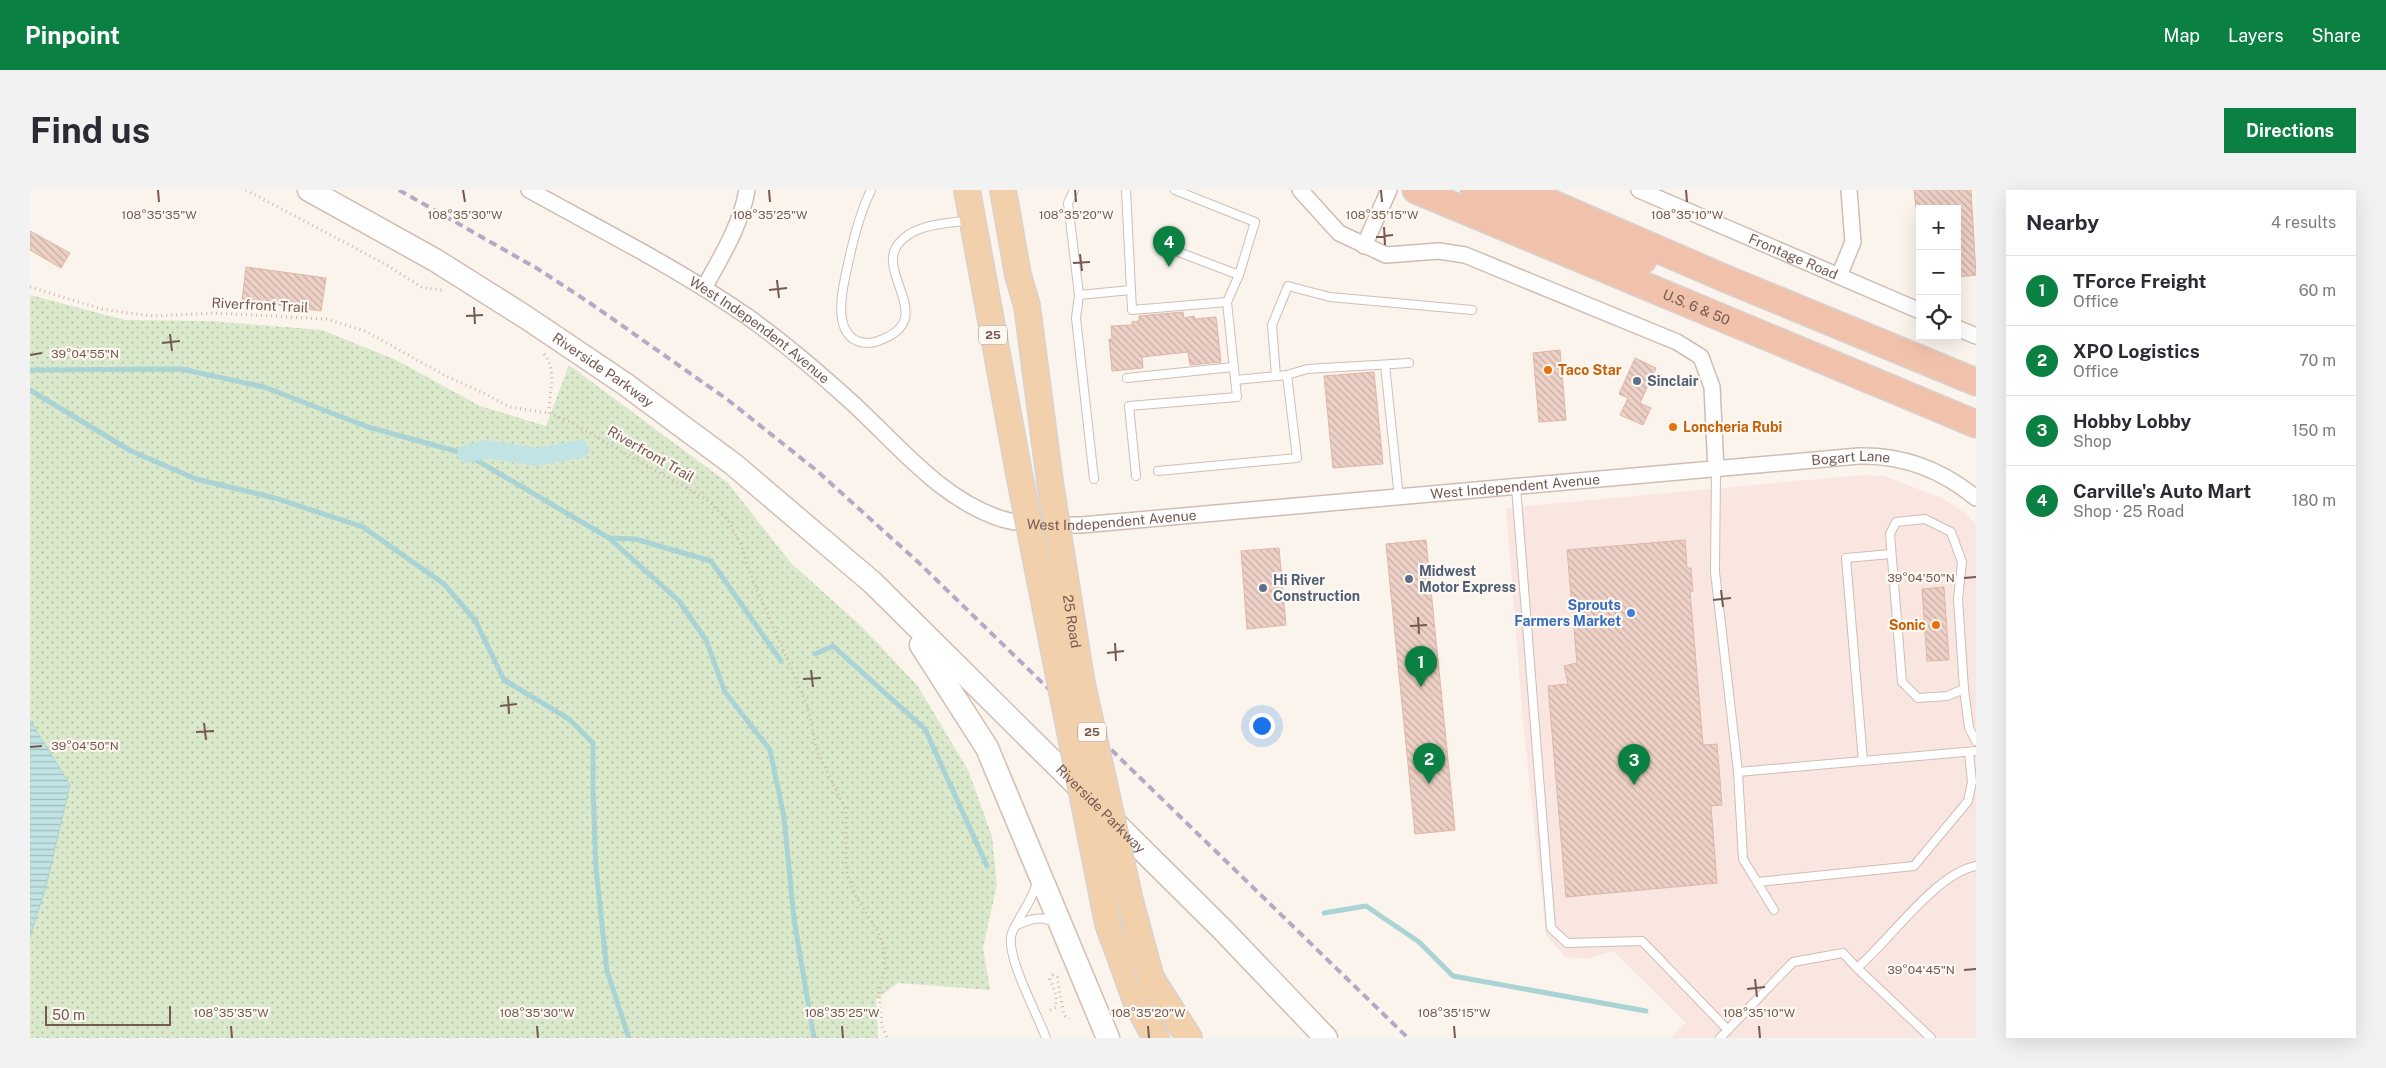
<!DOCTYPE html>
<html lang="en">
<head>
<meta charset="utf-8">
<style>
  body { margin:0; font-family:"Public Sans",sans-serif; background:#f2f2f3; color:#2b2b33 }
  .controls { position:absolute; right:15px; top:15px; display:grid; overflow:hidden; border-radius:0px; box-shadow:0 5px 20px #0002 }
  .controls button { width:45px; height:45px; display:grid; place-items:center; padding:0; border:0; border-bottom:1px solid #e1e1e2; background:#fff; color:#2b2b33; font:25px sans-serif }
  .scale { position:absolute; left:15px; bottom:12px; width:126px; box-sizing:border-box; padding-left:5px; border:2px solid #755951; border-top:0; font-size:14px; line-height:18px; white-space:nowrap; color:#755951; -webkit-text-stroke:4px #fef8f3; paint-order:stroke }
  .you { position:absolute; left:1231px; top:535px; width:18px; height:18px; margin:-12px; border:4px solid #fff; border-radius:50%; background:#1a73e8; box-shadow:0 0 0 8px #1a73e833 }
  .badge { display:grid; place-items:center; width:32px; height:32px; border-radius:50%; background:#0b8043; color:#fff; font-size:16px; font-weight:700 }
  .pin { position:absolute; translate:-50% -41px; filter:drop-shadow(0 1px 2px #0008) }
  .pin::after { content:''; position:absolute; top:26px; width:18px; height:15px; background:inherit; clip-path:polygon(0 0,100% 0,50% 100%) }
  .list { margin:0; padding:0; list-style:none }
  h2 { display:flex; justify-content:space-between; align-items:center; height:65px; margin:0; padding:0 20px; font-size:21px }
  h2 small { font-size:16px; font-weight:400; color:#7c7c81 }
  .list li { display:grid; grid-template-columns:32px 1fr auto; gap:15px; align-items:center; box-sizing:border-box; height:70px; padding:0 20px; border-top:1px solid #e1e1e2 }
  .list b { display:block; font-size:19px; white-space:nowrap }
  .list p { margin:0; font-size:16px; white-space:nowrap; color:#7c7c81 }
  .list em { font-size:16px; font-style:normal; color:#7c7c81 }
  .icon { flex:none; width:28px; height:28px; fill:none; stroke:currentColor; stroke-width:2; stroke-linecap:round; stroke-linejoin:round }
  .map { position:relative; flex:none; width:1946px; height:848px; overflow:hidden; border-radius:0px }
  header { display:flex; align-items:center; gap:30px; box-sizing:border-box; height:70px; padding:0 25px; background:#0b8043; color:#fff }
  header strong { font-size:24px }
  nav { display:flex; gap:28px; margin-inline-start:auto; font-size:18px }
  .intro { display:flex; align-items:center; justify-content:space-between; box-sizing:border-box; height:120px; padding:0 30px }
  h1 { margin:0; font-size:35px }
  .button { padding:12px 22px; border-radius:0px; background:#0b8043; color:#fff; font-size:18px; font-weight:700 }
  main { display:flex; gap:30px; padding:0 30px }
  aside { flex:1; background:#fff; border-radius:0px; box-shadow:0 5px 20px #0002 }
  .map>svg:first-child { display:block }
</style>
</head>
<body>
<header>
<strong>Pinpoint</strong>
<nav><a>Map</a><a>Layers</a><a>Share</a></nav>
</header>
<div class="intro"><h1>Find us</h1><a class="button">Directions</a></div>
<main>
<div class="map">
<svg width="1946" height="848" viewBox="0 0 1946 848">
  <defs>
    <pattern id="grass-dots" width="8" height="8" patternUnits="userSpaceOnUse" patternTransform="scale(1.25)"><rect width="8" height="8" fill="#dae8cb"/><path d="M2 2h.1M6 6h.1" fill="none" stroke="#b5bfa7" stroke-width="1.8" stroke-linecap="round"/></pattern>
    <pattern id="water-rules" width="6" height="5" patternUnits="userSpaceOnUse" patternTransform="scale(1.25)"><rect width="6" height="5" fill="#c2e3e4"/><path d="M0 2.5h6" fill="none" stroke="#a2bbbb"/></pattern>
    <pattern id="building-back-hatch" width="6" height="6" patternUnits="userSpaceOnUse" patternTransform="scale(1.25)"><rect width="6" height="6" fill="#eed1c6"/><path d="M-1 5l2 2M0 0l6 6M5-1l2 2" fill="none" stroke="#c5ada3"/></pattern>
  </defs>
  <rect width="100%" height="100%" fill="#fbf4ec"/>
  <polygon fill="#fae6e1" points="1832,285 1854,286 1912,308 1935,323 1946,335 1946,848 1641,848 1656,833 1583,761 1557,769 1535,767 1516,745 1493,532 1476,318"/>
  <polygon fill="url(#grass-dots)" points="0,105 95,130 180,131 292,140 366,170 450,216 516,236 539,175 698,293 760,372 831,436 887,495 938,580 962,646 967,695 953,758 960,800 868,793 846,809 848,848 0,848 0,737 40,595 0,530"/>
  <polygon fill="url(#water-rules)" stroke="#a9d3d4" points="0,530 40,595 16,696 0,747"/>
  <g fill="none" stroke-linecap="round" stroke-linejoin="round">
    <g stroke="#a9d3d4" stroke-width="5">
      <polyline points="0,180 151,179 234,197 338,237 436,264 579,348 605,349 681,371 751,471"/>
      <polyline points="0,200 101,261 166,289 245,308 333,337 414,394 445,430 474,490 539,529 563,553 563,600 566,679 577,781 599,848"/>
      <polyline points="579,348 649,411 676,450 695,502 740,560 754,627 764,729 784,848"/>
      <polyline points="785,464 803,456 895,539 957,676"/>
      <polyline points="1294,723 1336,716 1389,752 1423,786 1616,821"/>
    </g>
    <polyline stroke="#c2e3e4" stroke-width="18" points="436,264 457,259 506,267 550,259"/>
  </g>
  <g fill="url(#building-back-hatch)" stroke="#dfb6a8">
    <polygon points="1884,0 1941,0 1946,85 1927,87 1927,19 1886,19"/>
    <polygon points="0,41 40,63 31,78 0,60"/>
    <polygon points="216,77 296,88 291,121 212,110"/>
    <polygon points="1153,122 1154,128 1164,126 1165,129 1186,127 1191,172 1160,175 1158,162 1112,167 1113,178 1082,181 1079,149 1082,149 1081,136 1102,135 1102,132 1109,131 1109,126"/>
    <polygon points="1530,160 1536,230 1509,232 1503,163"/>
    <polygon points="1605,168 1626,178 1610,213 1621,218 1613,235 1590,225 1598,208 1589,204"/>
    <polygon points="1344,182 1353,274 1303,278 1294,186"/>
    <polygon points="1396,350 1425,640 1385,644 1356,354"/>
    <polygon points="1655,350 1657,378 1661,378 1663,401 1660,402 1673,555 1687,554 1692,615 1681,616 1687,693 1536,707 1518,496 1538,494 1534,476 1547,473 1537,360"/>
    <polygon points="1249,358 1256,435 1217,439 1211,361"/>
    <polygon points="1914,397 1919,470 1897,471 1892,399"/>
  </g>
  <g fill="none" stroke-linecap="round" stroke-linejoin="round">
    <g stroke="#cfbdb5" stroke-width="10">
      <g id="service">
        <path d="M841 0C828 27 821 59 815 88 811 106 805 141 827 151 835 154 845 153 853 149 907 127 844 82 869 53 886 33 917 34 940 30"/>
        <polyline points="1044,0 1038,13 1049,105 1101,100"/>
        <polyline points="1096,0 1102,120 1197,112 1209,85 1225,32 1145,0"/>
        <polyline points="1130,55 1209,85"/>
        <polyline points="1049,105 1046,128 1064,289"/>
        <polyline points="1355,175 1369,308"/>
        <polyline points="1257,185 1277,179 1379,173"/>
        <polyline points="1246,186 1242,135 1258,96 1300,107 1442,120"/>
        <polyline points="1097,188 1203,177"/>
        <polyline points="1686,280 1685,382 1708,582 1713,669 1744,720"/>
        <polyline points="1128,281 1267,268 1257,185 1205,190"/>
        <polyline points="1106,286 1099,216 1207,207 1197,112"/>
        <polyline points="1486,297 1521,738 1537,753 1612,751 1698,840"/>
        <polyline points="1934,499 1917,506 1888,508 1872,492 1860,344 1866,332 1895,329 1921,342 1932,372 1928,409 1934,499 1939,538 1946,551"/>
        <polyline points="1833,571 1816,368 1861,364"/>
        <polyline points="1708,582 1946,561"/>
        <path d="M1007 691C1003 711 989 725 982 743 974 764 1008 825 1016 848"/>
        <polyline points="1727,692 1884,676 1938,611 1942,592 1939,562"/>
        <path d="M987 735C1000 729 1012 725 1025 733"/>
        <polyline points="1690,848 1763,772 1813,763 1827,778"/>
        <path d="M1901 848 1827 778C1860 750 1905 684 1946 676"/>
      </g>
    </g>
    <g stroke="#cfbdb5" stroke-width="18">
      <g id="minor">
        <path id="s1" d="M499 0C573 41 649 79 718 127 753 152 786 180 818 209 865 251 909 309 972 329 997 336 1024 335 1051 335L1829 266C1873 265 1911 279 1946 308"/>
        <polyline points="1270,0 1309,43 1356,65 1409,61 1435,65 1647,152 1671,167 1682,197 1686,280"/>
        <path id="s2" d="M1609 0 1890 121"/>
        <polyline points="1334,56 1359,0"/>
        <polyline points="1809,86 1823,52 1819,0"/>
        <path d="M674 98C691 67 711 35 717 0"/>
        <polyline points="1927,138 1946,146"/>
      </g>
    </g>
    <g stroke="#d2bdb3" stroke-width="25">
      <g id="secondary">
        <path id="s3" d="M279 0 405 70 497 128 595 194 703 274 843 393 1193 740 1296 848"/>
        <polyline points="891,455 957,558 1078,848"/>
      </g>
    </g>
    <g stroke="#d8d1ce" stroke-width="28">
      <g id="primary">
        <polyline points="937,0 990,289"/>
        <polyline points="973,0 988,85 997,116 1020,292"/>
        <polyline points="1092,772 1107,814 1126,848"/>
        <polyline points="1121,788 1159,848"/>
      </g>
    </g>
    <g stroke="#d8d1ce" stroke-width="29">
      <g id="trunk">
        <path id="s4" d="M1386 0 1946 234"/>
        <polyline points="1444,0 1570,55 1613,70"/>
        <polyline points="1491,0 1694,88 1946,192"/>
      </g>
    </g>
    <g stroke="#d3b4a9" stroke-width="3" stroke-dasharray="1 4" stroke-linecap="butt">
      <polyline points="216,0 355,74 393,98 414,100"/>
      <polyline points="0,97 72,119 98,123 123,126 185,123 296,129 335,141 416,186 458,205 479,217 519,223 540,232 676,309 698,330 712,357 717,376 777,515 787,560 816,621 816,680 825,705 848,742 854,756 855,778 849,802 852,836 857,848"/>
      <path d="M514 164C528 181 519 203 519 223"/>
      <polyline points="1020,820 1026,817 1026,805 1020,789 1023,785 1027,787 1034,825 1039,829"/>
    </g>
    <use href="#service" stroke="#fff" stroke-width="8"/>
    <use href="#minor" stroke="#fff" stroke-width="15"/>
    <use href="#secondary" stroke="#fff" stroke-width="22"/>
    <use href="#primary" stroke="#f3d0ac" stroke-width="25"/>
    <use href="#trunk" stroke="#f1c2ab" stroke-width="26"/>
    <polyline stroke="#b5aac5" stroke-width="4" stroke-dasharray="8 5" stroke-linecap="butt" points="369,0 508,79 560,113 698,210 786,280 888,372 1378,848"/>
    <g stroke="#d8d1ce" stroke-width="28" stroke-linecap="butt">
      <g id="primary-bridge">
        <polyline points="990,289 1078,734 1092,772"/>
        <path id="s5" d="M1020 292 1051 489 1100 711 1121 788"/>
      </g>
    </g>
    <use href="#primary-bridge" stroke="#f3d0ac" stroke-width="25"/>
  </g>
  <path fill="none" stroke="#755951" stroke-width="2" d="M128 0 129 12M433 0 435 12M739 0 740 12M1045 0 1046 12M1351 0 1352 12M1656 0 1657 12M1354 37 1355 55M1346 47 1363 45M1050 64 1052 81M1043 73 1060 72M747 90 749 108M739 100 757 98M444 117 445 134M436 126 453 125M140 144 142 161M132 153 150 151M0 165 12 163M1934 388 1946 387M1691 400 1693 417M1683 410 1701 408M1388 427 1389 444M1380 436 1397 435M1085 453 1086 471M1077 463 1094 461M781 480 783 497M773 489 791 488M478 506 479 524M470 516 487 514M174 533 176 550M166 542 184 541M0 557 12 556M1934 780 1946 779M1725 789 1727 807M1717 799 1735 797M201 836 202 848M507 836 508 848M812 836 813 848M1118 836 1119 848M1424 836 1425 848M1729 836 1730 848"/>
  <g fill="#e8710a" stroke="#fef8f3" stroke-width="2">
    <circle cx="1518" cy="180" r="5"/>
    <circle cx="1643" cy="237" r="5"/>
    <circle cx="1906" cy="435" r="5"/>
  </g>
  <g fill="#5c6f8a" stroke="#fef8f3" stroke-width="2">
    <circle cx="1607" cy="191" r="5"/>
    <circle cx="1379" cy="389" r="5"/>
    <circle cx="1233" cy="398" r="5"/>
  </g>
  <circle fill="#3f7fe0" stroke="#fef8f3" stroke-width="2" cx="1601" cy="423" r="5"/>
  <g text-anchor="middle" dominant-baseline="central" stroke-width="4.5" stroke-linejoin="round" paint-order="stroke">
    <g fill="#fef8f3" stroke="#9e8982" stroke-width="1">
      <rect x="949" y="135.5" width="28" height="19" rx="4"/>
      <rect x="1048" y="532.5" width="28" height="19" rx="4"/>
    </g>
    <g font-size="12" font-weight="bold" fill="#755951">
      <text x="963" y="145">25</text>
      <text x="1062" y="542">25</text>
    </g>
    <g font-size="14" fill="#755951" stroke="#fef8f3">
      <text stroke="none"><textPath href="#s2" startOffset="168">Frontage Road</textPath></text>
      <text transform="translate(230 115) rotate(3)">Riverfront Trail</text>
      <text stroke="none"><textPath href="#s4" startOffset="304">U.S. 6 &amp; 50</textPath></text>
      <text stroke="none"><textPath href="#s1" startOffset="270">West Independent Avenue</textPath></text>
      <text stroke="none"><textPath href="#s3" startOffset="345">Riverside Parkway</textPath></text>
      <text transform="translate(621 264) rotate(30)">Riverfront Trail</text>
      <text stroke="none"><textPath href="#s1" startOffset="1432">Bogart Lane</textPath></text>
      <text stroke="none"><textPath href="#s1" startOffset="1095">West Independent Avenue</textPath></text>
      <text stroke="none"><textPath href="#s1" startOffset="690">West Independent Avenue</textPath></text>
      <text stroke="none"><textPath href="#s5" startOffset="141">25 Road</textPath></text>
      <text stroke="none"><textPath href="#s3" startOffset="1010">Riverside Parkway</textPath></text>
    </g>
    <g font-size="14" font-weight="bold" fill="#c56008" stroke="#fef8f3" text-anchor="start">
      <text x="1528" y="180">Taco Star</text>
      <text x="1653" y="237">Loncheria Rubi</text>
      <text x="1896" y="435" text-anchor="end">Sonic</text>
    </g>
    <g font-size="14" font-weight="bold" fill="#4e5e75" stroke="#fef8f3" text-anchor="start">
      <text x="1617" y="191">Sinclair</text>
      <text x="1389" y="381">Midwest<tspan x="1389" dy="16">Motor Express</tspan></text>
      <text x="1243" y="390">Hi River<tspan x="1243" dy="16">Construction</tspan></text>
    </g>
    <g font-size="14" font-weight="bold" fill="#366cbe" stroke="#fef8f3" text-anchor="end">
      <text x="1591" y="415">Sprouts<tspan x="1591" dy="16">Farmers Market</tspan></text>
    </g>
  </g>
  <g font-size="12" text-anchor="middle" fill="#755951" stroke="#fef8f3" stroke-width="4.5" stroke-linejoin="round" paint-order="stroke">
    <text x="129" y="29">108°35'35"W</text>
    <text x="435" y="29">108°35'30"W</text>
    <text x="740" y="29">108°35'25"W</text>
    <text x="1046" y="29">108°35'20"W</text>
    <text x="1352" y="29">108°35'15"W</text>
    <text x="1657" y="29">108°35'10"W</text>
    <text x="55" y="168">39°04'55"N</text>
    <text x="1891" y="392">39°04'50"N</text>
    <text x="55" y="560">39°04'50"N</text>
    <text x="1891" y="784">39°04'45"N</text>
    <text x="201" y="827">108°35'35"W</text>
    <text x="507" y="827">108°35'30"W</text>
    <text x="812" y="827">108°35'25"W</text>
    <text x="1118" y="827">108°35'20"W</text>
    <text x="1424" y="827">108°35'15"W</text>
    <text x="1729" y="827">108°35'10"W</text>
  </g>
</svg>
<div class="controls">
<button>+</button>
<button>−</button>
<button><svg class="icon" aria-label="locate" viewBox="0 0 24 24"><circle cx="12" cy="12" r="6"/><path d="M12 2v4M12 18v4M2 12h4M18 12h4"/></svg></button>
</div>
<div class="scale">50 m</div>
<div class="you"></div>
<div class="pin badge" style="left:1391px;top:497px">1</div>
<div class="pin badge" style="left:1399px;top:594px">2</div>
<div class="pin badge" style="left:1604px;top:595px">3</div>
<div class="pin badge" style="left:1139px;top:77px">4</div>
</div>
<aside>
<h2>Nearby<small>4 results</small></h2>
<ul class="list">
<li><span class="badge">1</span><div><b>TForce Freight</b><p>Office</p></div><em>60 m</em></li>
<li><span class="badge">2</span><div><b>XPO Logistics</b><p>Office</p></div><em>70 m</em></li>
<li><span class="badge">3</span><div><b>Hobby Lobby</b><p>Shop</p></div><em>150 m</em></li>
<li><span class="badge">4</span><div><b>Carville's Auto Mart</b><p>Shop · 25 Road</p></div><em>180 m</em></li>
</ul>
</aside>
</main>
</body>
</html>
